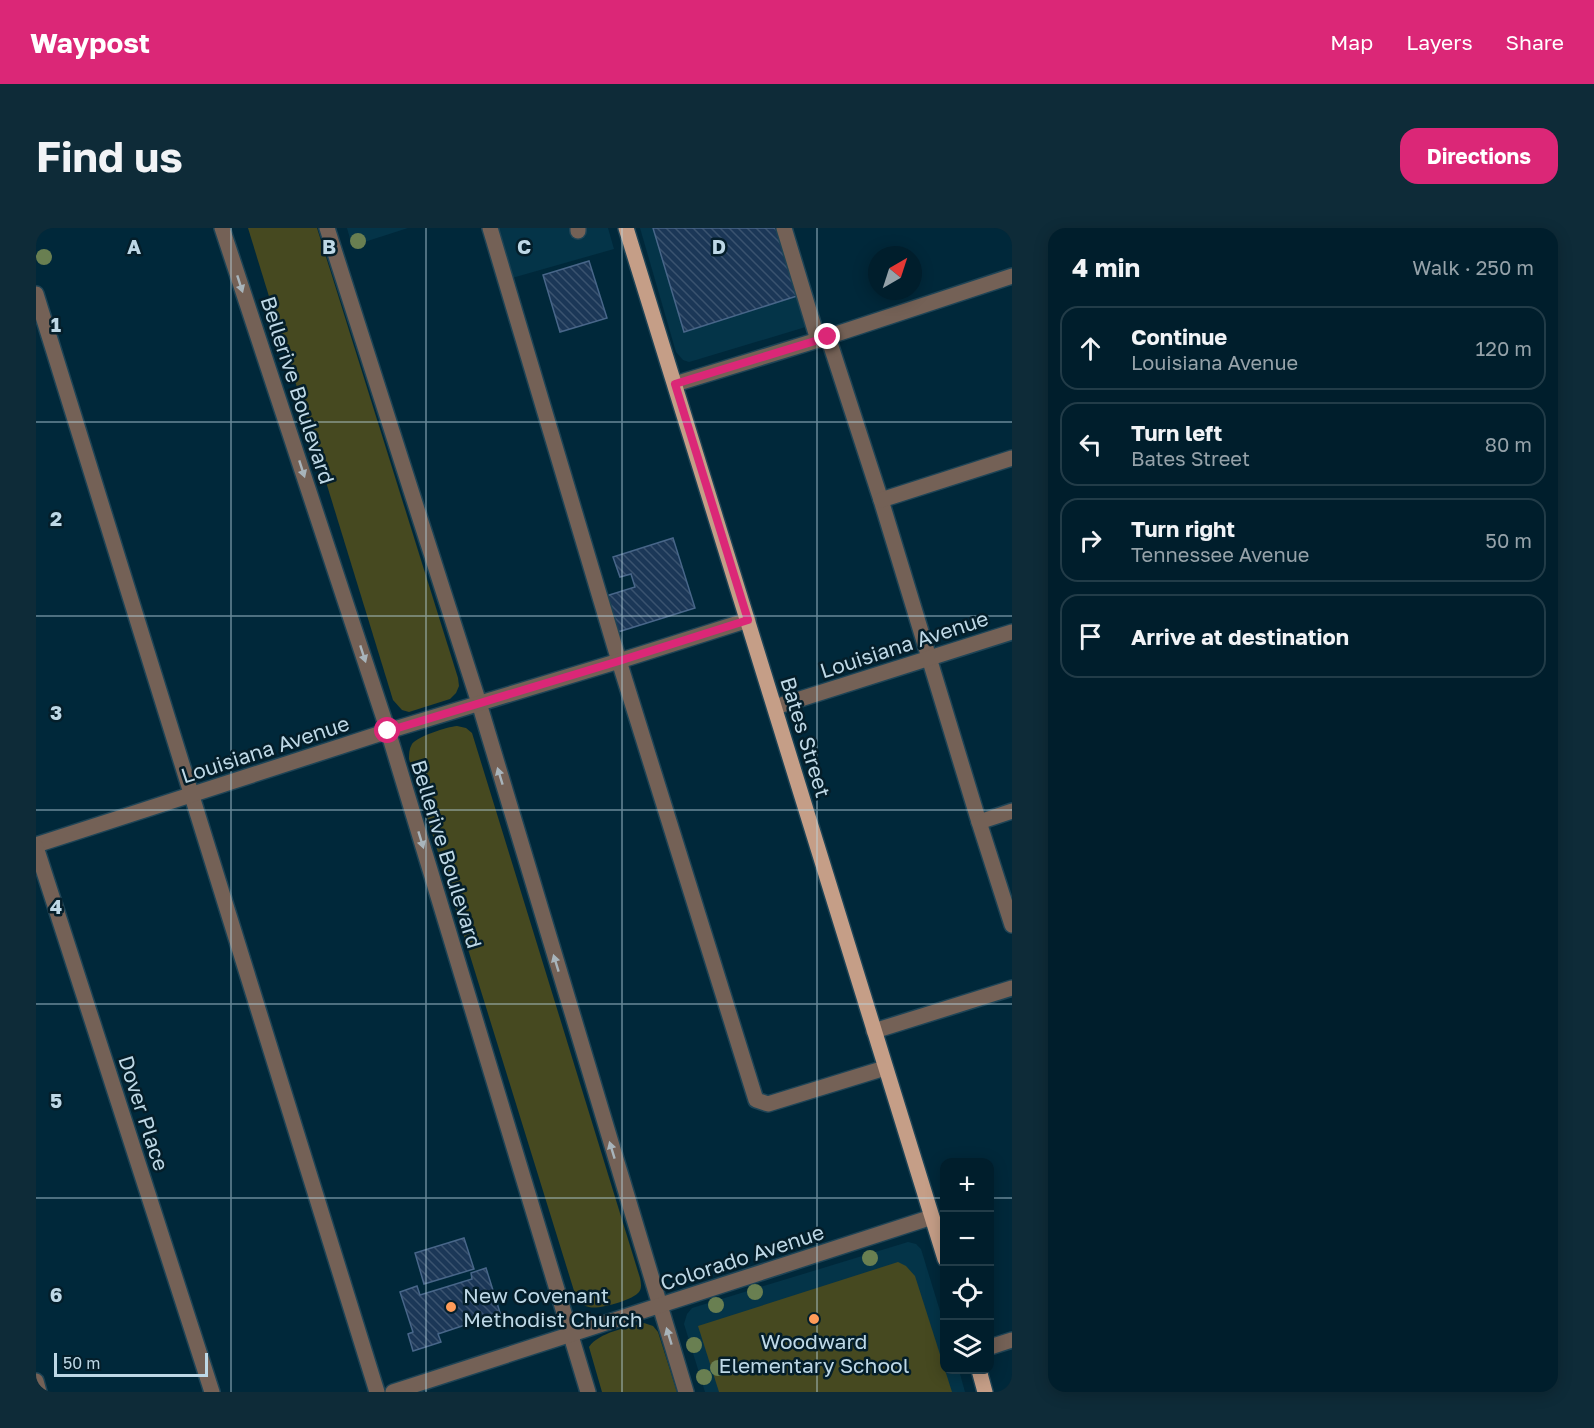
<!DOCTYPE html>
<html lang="en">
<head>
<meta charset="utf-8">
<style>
  body { margin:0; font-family:"Golos Text",sans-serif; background:#0e2b38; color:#f1f3f6 }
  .controls { position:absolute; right:18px; bottom:18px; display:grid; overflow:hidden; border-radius:12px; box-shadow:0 3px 15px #0003 }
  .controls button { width:54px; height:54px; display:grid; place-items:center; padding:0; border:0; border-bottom:2px solid #223c48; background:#001e2c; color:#f1f3f6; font:30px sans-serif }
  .compass { position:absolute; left:832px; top:18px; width:54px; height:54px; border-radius:50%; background:#001e2c; box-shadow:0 3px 15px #0003; rotate:39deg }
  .scale { position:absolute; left:18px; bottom:15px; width:154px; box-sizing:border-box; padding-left:6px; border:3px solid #bed8e6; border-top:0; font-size:16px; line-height:21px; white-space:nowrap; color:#bed8e6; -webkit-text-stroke:4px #041e2a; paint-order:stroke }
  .stop { position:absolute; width:18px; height:18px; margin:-14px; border:4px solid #db2777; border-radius:50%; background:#fff }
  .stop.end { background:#db2777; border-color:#fff; box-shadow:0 2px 6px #0008 }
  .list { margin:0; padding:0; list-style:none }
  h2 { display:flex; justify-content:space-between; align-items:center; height:78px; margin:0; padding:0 24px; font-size:26px }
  h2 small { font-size:20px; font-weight:400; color:#95a2a9 }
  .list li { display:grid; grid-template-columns:39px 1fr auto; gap:18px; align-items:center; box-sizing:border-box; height:84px; margin:0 12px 12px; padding:0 12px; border:2px solid #223c48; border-radius:18px }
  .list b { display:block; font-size:22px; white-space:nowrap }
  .list p { margin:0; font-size:20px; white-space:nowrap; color:#95a2a9 }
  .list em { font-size:20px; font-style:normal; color:#95a2a9 }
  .icon { flex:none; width:33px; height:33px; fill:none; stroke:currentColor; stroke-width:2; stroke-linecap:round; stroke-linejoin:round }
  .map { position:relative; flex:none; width:976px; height:1164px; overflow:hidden; border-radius:18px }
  header { display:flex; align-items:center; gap:36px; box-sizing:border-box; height:84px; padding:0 30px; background:#db2777; color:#fff }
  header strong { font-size:28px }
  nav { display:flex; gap:33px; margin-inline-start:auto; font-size:21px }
  .intro { display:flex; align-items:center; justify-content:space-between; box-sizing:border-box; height:144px; padding:0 36px }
  h1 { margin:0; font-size:42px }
  .button { padding:15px 27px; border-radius:18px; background:#db2777; color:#fff; font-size:21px; font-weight:700 }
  main { display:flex; gap:36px; padding:0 36px }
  aside { flex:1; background:#001e2c; border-radius:18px; box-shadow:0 3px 15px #0003 }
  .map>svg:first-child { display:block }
</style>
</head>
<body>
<header>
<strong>Waypost</strong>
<nav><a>Map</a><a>Layers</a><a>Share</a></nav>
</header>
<div class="intro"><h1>Find us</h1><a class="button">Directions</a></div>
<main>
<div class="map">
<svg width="976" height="1164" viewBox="0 0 976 1164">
  <defs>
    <pattern id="building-back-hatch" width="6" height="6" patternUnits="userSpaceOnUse" patternTransform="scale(1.5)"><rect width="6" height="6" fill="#1b3757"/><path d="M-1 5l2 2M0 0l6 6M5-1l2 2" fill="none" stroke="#3a536f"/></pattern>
  </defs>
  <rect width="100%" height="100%" fill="#00283a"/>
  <g fill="#043448">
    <polygon points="311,0 372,0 316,18"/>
    <polygon points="459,0 572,0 578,21 476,50"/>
    <polygon points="604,0 742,0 773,98 660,132 653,134 647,132 640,124"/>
    <polygon points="872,1014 880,1016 885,1021 908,1096 909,1142 923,1142 929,1164 669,1164 648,1096 651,1086 656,1080"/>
  </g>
  <g fill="#464920">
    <polygon points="212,0 281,0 422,450 423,458 420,465 414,471 373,484 366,482 357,472"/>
    <path d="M421 498 430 500 436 505 604 1050C605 1055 606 1060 603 1064 597 1072 562 1082 553 1079 545 1077 543 1073 539 1066L373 531C373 526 373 521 376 516 382 508 411 499 421 498Z"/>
    <polygon points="862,1034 870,1038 879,1048 916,1164 683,1164 662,1098"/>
    <path d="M608 1095 617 1098 622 1104 641 1164H566L553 1119C563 1104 591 1100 608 1095Z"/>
  </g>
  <g fill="url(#building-back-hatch)" stroke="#486689" stroke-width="1.5">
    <polygon points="617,0 740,0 761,68 648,104"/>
    <polygon points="553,33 571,90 524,104 507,47"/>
    <polygon points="637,310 659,380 582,404 570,368 599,359 595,346 584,349 577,329"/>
    <polygon points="428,1010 438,1041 388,1056 379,1025"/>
    <polygon points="450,1040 466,1091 442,1098 441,1093 402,1106 405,1114 377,1123 372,1106 377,1104 364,1064 381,1058 384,1067 436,1051 435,1045"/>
  </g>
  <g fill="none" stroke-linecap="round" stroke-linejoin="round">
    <g stroke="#1e4456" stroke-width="18">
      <g id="minor">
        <polyline points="186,0 352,503 552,1164"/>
        <polyline points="291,0 443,475 650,1164"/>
        <polyline points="454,0 583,433 720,872 732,876 849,840"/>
        <polyline points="542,0 542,3"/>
        <polyline points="748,0 782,112"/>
        <polyline points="0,66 341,1164"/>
        <polyline points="792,109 845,272 943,594 976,697"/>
        <polyline points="639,156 782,112 976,48"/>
        <polyline points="845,272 976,230"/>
        <polyline points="739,479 976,404"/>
        <polyline points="943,594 976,583"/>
        <polyline points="0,617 352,503 583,433 712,392"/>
        <polyline points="0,619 176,1164"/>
        <polyline points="838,803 976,760"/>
        <polyline points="954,1119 976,1112"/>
        <polyline points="0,1153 3,1164"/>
        <polyline points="357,1164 896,989"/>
      </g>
    </g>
    <g stroke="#1e4456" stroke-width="18">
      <g id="major">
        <polyline points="590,0 909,1031"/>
        <polyline points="943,1142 949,1164"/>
      </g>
    </g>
    <use href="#minor" stroke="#746156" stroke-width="15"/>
    <use href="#major" stroke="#c59e87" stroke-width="15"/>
  </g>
  <g fill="#697f51">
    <circle cx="322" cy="13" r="8"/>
    <circle cx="8" cy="29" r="8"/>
    <circle cx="834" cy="1030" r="8"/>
    <circle cx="719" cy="1064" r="8"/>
    <circle cx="680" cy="1077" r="8"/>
    <circle cx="658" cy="1117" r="8"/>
    <circle cx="682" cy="1140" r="8"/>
    <circle cx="668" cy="1149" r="8"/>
  </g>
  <defs><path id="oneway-solid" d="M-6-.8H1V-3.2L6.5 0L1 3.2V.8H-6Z" transform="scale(1.5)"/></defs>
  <g fill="#a8b4bb">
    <use href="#oneway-solid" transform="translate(204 56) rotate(72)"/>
    <use href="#oneway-solid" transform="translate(266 241) rotate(72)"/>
    <use href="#oneway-solid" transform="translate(327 426) rotate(72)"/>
    <use href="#oneway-solid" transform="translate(464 548) rotate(-107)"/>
    <use href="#oneway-solid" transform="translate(385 612) rotate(73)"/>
    <use href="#oneway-solid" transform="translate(520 735) rotate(-107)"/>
    <use href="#oneway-solid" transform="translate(576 922) rotate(-107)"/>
    <use href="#oneway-solid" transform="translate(633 1108) rotate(-107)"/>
  </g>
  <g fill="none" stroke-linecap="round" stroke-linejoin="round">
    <polyline stroke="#db2777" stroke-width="8" points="352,503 583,433 712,392 639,156 792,109"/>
  </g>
  <path fill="none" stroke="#bed8e6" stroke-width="1.5" stroke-opacity="0.55" d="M195 0V1164M390 0V1164M586 0V1164M781 0V1164M0 194H976M0 388H976M0 582H976M0 776H976M0 970H909M954 970H976"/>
  <g fill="#fe9b59" stroke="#041e2a" stroke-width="2">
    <circle cx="415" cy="1079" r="6"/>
    <circle cx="778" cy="1091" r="6"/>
  </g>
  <g text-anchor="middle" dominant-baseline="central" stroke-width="5" stroke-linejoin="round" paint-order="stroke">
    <g font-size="21" fill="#bed8e6" stroke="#041e2a">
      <text transform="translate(262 162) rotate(72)">Bellerive Boulevard</text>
      <text transform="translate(868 416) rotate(-18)">Louisiana Avenue</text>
      <text transform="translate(770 509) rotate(73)">Bates Street</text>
      <text transform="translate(229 521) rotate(-18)">Louisiana Avenue</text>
      <text transform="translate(411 626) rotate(73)">Bellerive Boulevard</text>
      <text transform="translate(108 885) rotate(72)">Dover Place</text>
      <text transform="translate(706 1029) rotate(-18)">Colorado Avenue</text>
    </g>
    <g font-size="21" fill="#bed8e6" stroke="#041e2a" text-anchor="start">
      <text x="427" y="1067">New Covenant<tspan x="427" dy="24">Methodist Church</tspan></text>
      <text x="778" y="1113" text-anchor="middle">Woodward<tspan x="778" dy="24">Elementary School</tspan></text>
    </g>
  </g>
  <g font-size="20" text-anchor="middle" font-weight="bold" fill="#bed8e6" stroke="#041e2a" stroke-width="5" stroke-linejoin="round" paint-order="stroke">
    <text x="98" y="26">A</text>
    <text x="293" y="26">B</text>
    <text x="488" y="26">C</text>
    <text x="683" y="26">D</text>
    <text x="20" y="104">1</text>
    <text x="20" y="298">2</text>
    <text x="20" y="492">3</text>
    <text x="20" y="686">4</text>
    <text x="20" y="880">5</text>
    <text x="20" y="1074">6</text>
  </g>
</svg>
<div class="controls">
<button>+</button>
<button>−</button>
<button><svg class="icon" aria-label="locate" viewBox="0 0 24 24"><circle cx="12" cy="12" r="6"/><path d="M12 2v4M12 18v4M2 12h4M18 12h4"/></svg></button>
<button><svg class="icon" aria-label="layers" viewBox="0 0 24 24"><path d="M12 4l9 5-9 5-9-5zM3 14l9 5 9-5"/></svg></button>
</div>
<svg class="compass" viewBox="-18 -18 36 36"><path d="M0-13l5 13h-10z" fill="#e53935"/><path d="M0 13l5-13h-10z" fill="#95a2a9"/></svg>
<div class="scale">50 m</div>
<div class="stop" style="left:352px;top:503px"></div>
<div class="stop end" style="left:792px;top:109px"></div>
</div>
<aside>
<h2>4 min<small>Walk · 250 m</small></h2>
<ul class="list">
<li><svg class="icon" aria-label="ahead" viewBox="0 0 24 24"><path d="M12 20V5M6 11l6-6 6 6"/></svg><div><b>Continue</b><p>Louisiana Avenue</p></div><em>120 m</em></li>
<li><svg class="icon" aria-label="left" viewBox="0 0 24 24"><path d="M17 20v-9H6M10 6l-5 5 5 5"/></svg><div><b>Turn left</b><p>Bates Street</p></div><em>80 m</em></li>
<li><svg class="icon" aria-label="right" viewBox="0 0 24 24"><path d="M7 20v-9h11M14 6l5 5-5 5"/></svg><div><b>Turn right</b><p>Tennessee Avenue</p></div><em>50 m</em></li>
<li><svg class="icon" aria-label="arrive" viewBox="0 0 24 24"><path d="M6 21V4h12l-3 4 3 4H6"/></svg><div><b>Arrive at destination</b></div></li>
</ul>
</aside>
</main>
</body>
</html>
